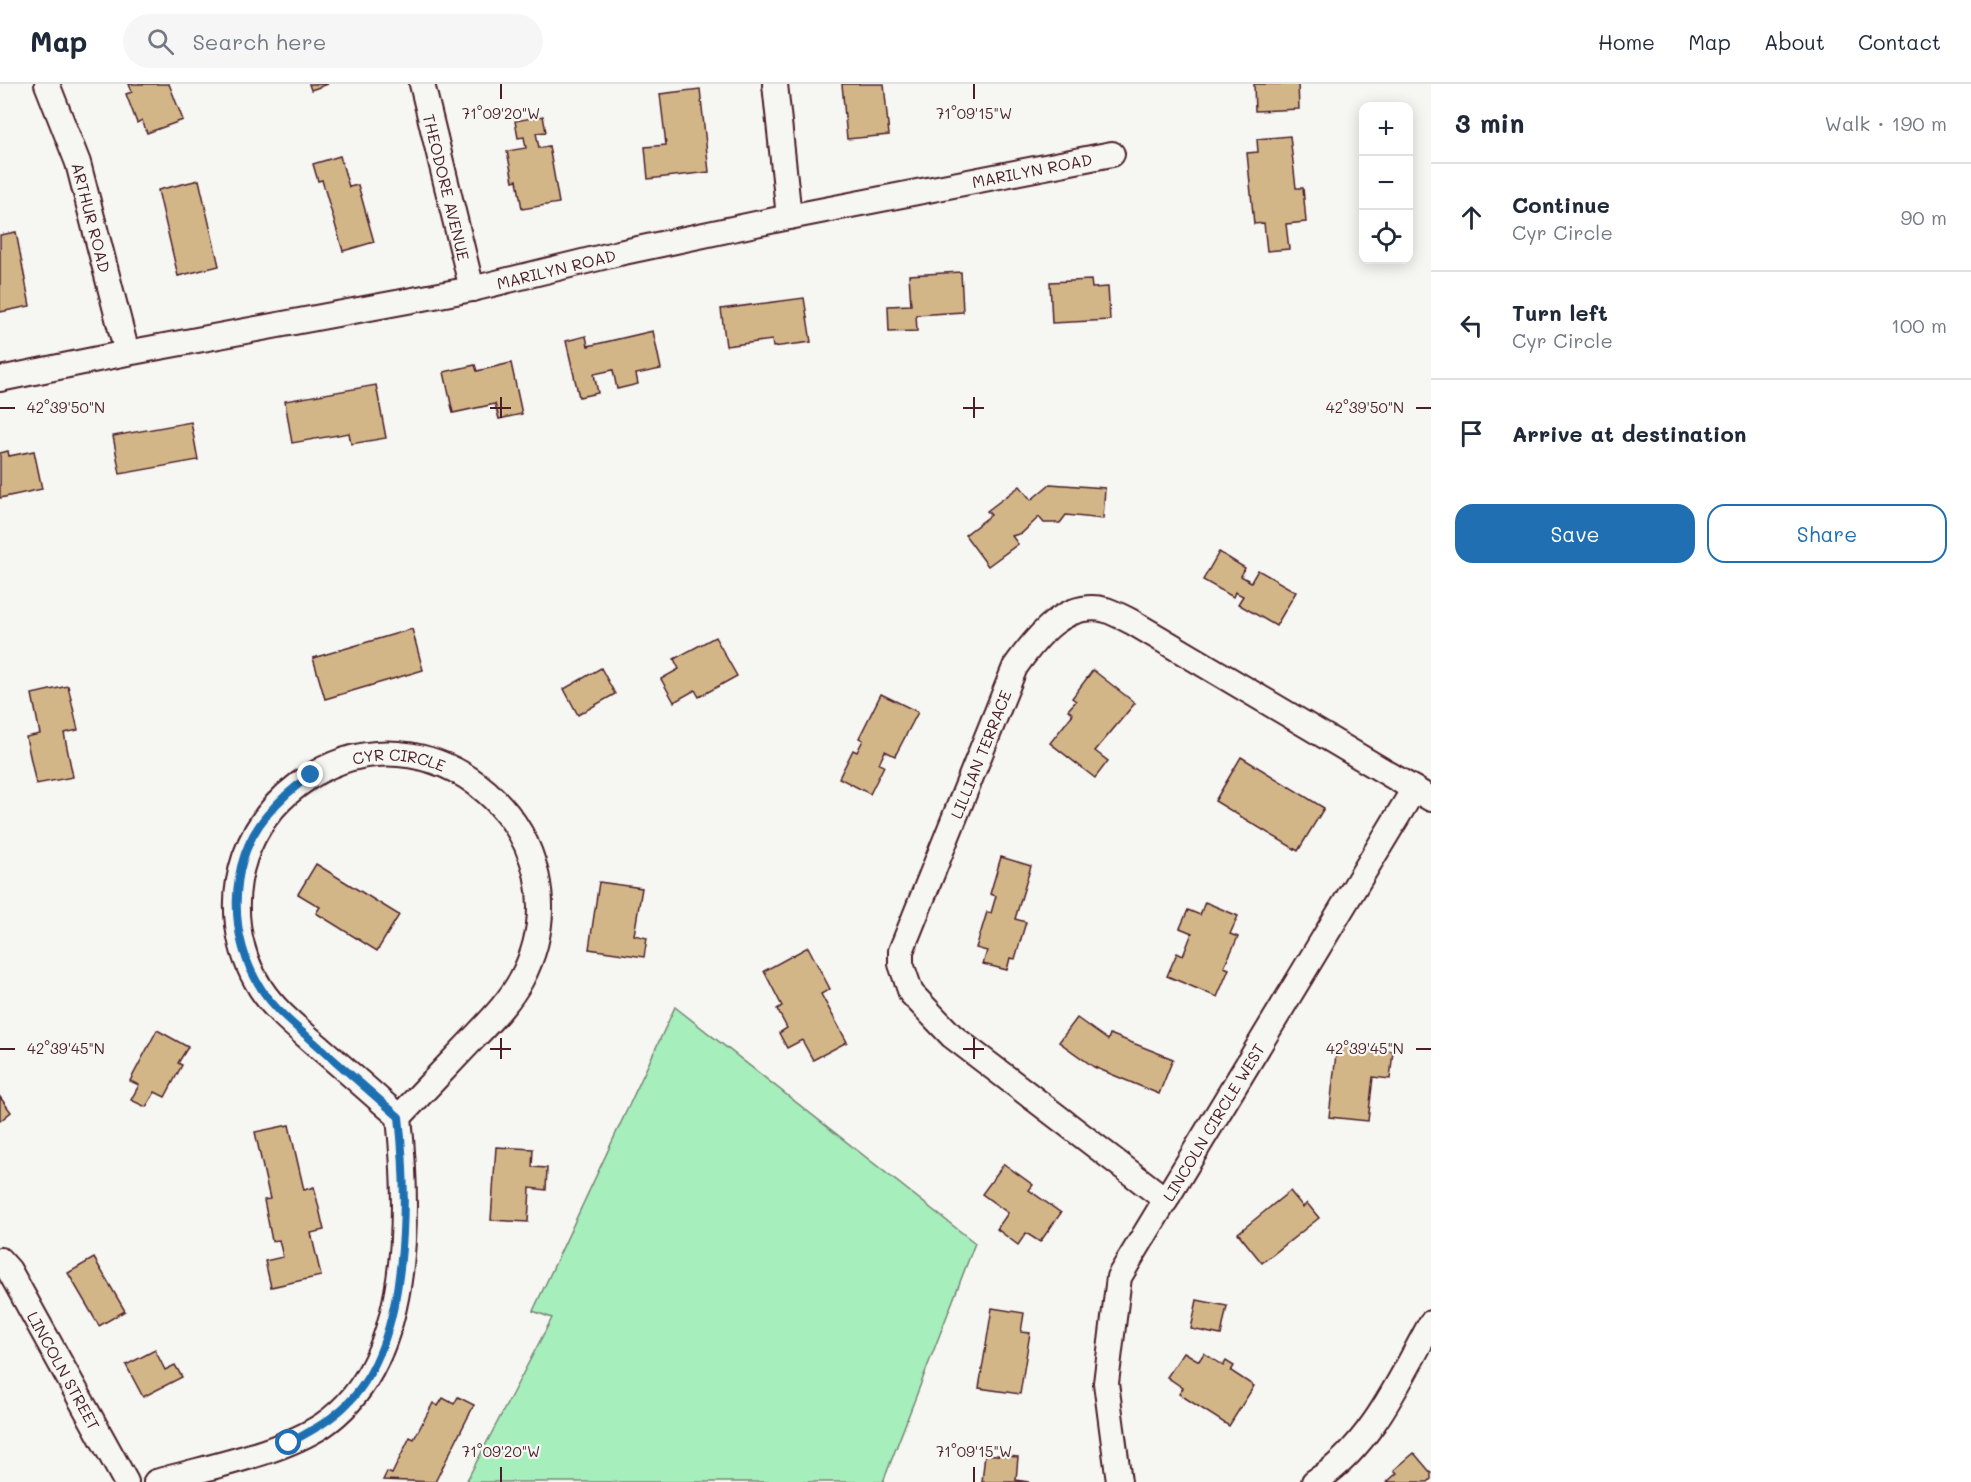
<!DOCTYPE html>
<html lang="en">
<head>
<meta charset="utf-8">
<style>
  body { margin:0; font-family:Mali,sans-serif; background:#f6f6f7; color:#1f2937 }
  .controls { position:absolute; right:18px; top:18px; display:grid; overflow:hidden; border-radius:12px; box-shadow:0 3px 15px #0003 }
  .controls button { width:54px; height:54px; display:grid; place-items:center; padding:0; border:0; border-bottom:2px solid #e0e1e3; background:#fff; color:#1f2937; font:30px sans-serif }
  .stop { position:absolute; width:18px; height:18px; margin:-14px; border:4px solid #1f6fb2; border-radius:50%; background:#fff }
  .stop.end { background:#1f6fb2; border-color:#fff; box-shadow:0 2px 6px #0008 }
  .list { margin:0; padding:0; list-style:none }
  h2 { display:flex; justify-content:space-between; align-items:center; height:78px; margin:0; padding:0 24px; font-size:26px }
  h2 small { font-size:20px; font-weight:400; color:#747a83 }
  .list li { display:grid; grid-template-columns:39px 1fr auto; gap:18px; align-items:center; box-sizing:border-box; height:108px; padding:0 24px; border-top:2px solid #e0e1e3 }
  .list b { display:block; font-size:22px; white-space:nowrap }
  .list p { margin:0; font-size:20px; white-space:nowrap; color:#747a83 }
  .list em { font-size:20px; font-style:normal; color:#747a83 }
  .actions { display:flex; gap:12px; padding:18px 24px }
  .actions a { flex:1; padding:14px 0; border:2px solid #1f6fb2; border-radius:18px; text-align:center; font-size:21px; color:#1f6fb2 }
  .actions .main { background:#1f6fb2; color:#fff }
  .icon { flex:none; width:33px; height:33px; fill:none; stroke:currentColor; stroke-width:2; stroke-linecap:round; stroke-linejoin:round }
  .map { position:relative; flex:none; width:1431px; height:1398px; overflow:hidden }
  header { display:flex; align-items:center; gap:36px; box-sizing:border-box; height:84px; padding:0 30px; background:#fff; border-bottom:2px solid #e0e1e3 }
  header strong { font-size:28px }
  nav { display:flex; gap:33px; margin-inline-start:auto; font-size:21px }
  .search { width:420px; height:54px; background:#f6f6f7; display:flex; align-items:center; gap:15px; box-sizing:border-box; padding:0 21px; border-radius:33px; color:#747a83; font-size:22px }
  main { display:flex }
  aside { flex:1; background:#fff }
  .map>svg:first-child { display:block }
</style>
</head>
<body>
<header>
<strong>Map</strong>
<div class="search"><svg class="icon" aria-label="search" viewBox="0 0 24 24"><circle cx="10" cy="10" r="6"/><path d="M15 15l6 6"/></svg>Search here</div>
<nav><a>Home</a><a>Map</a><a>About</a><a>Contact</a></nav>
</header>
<main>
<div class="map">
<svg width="1431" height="1398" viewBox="0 0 1431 1398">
  <rect width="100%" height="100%" fill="#f6f6f2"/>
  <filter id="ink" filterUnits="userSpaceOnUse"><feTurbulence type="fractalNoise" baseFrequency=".0167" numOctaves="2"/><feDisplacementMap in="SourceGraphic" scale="12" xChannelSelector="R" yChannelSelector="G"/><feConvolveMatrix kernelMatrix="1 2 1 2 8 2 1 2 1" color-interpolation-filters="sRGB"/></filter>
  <g filter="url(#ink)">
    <polygon fill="#a6eebc" stroke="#788674" stroke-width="1.5" points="675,923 975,1159 883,1398 466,1398 552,1234 533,1227"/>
    <g fill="#d3b688" stroke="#4a1f2b" stroke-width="1.5">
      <polygon points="129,0 169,0 183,36 147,49 142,36 137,39 126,10 132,8"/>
      <polygon points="309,0 328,0 311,6"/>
      <polygon points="842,0 884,0 889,51 847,55"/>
      <polygon points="1254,0 1298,0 1299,25 1255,27"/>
      <polygon points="700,5 709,88 648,95 645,63 666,61 660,10"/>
      <polygon points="543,32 546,48 536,49 539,64 549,62 559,119 522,125 517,96 513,97 507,67 526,64 524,53 518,54 515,37"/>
      <polygon points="1290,52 1296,104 1303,104 1306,138 1286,140 1289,165 1267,167 1264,139 1254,140 1247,69 1258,68 1257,55"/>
      <polygon points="340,72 349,103 358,101 374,158 343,167 322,96 318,97 313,80"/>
      <polygon points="199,96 219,182 178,192 158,106"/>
      <polygon points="16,148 30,222 0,228 0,151"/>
      <polygon points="961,188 963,228 916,231 917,247 889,248 888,222 911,221 909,191"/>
      <polygon points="1091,196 1092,204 1108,203 1110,236 1052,239 1050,198"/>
      <polygon points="804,214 811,258 773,263 772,256 726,262 721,225"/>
      <polygon points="653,247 661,285 636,290 638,300 617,305 613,286 594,290 598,309 579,313 566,257 586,252 588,262"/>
      <polygon points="511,279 522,330 499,335 495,320 453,329 444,288 475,281 477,287"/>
      <polygon points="376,301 386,354 351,360 349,349 292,359 285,317"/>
      <polygon points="191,338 198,376 120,390 113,352"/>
      <polygon points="8,367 9,372 34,367 42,405 0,414 0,369"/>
      <polygon points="1050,400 1105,404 1103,435 1066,431 1060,439 1044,439 1039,433 1022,449 1012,452 1018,460 988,482 965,451 991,431 987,427 1020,402 1031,416"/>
      <polygon points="1219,468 1245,484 1241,492 1251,498 1258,486 1296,508 1276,542 1238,520 1243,512 1235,508 1233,513 1203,496"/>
      <polygon points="412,545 423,586 325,615 313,574"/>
      <polygon points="715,553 737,592 699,613 695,606 674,618 661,595 679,585 674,575"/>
      <polygon points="601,584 615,610 578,631 564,605"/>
      <polygon points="1093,586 1135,619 1095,667 1108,677 1095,694 1050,659 1073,630 1068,626 1076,617 1072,614"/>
      <polygon points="68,602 78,646 64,649 73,693 36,700 26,653 40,650 32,610"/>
      <polygon points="881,610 918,628 895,672 885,667 879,680 884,682 870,710 839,694 853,666 857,668 863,656 859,654"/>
      <polygon points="1241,673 1324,724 1298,767 1215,717"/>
      <polygon points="1001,773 1031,782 1015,835 1026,838 1015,875 1010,874 1007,886 983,880 987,867 976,864 987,828 991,829 996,812 990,810"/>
      <polygon points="316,780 399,831 377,867 316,829 320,823 298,810"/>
      <polygon points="599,798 642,804 634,851 647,854 644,873 589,865"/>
      <polygon points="1205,818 1238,832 1230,850 1238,853 1224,883 1229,885 1217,913 1167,892 1177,869 1183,872 1192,849 1180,844 1188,826 1200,831"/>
      <polygon points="808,863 830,905 821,910 847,958 813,976 802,956 787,964 779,949 787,944 777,925 782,922 764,887"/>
      <polygon points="1077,934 1108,956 1110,950 1173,975 1159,1010 1094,983 1059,958"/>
      <polygon points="157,946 188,963 178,979 182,981 165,1013 155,1008 146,1023 131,1016 139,1001 130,997"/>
      <polygon points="1337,961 1393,967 1390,995 1373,993 1368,1037 1329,1033"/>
      <polygon points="0,1013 11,1028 0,1037"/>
      <polygon points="289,1041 304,1106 314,1103 324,1146 311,1149 321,1192 271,1203 265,1177 283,1173 279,1156 272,1157 264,1116 270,1115 255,1048"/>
      <polygon points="496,1063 533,1065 532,1083 547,1084 546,1106 530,1104 528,1138 491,1136"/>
      <polygon points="1004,1080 1033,1101 1029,1106 1061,1129 1040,1158 1026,1149 1018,1161 997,1145 1008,1129 982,1110"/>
      <polygon points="1290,1107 1303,1123 1307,1119 1319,1134 1262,1179 1238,1149"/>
      <polygon points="94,1174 125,1227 99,1242 68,1189"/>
      <polygon points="1197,1216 1227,1222 1221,1251 1191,1245"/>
      <polygon points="992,1224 1024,1229 1021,1248 1030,1249 1020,1310 979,1304"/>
      <polygon points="155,1266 165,1286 175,1281 182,1293 143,1313 126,1281"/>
      <polygon points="1184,1268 1199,1277 1204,1269 1223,1282 1226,1277 1234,1282 1231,1287 1254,1302 1229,1342 1179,1310 1183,1304 1167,1293"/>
      <polygon points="458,1313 474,1321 435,1398 383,1396 387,1388 392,1390 410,1353 414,1355 433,1319 438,1322 443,1314 454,1320"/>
      <polygon points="1414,1369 1431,1389 1431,1395 1428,1398 1387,1398 1397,1389 1394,1386"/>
      <polygon points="985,1370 1018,1373 1016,1396 1029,1398 982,1398"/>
    </g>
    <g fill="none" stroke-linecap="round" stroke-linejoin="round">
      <g stroke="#4a1f2b" stroke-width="28">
        <g id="minor">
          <path id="s1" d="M47 0 78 79 127 269"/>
          <path id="s2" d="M422 0 472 205"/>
          <polyline points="775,0 789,133"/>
          <path id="s3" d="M0 295 127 269 472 205 619 169 789 133 1112 70"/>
          <path id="s4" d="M1166 1116 952 952 911 909 901 880V867L1015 583C1035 555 1065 515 1106 526 1115 529 1124 534 1132 538L1431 715"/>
          <path id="s5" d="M0 1176 9 1186 126 1398"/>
          <path id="s6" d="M156 1398C207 1383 279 1370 323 1341 413 1279 409 1129 399 1033 373 1010 346 986 319 963 299 945 276 928 261 905 236 866 230 817 245 773 255 744 274 719 298 701 428 603 597 753 521 896 509 918 490 937 473 955 448 981 424 1007 399 1033"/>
          <path id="s7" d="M1119 1398 1106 1299 1119 1193 1414 705"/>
          <path d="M1314 1398C1370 1364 1400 1295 1431 1239"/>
        </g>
      </g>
      <use href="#minor" stroke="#f6f6f2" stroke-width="24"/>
    </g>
  </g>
  <g fill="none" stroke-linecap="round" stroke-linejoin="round" filter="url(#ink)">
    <path stroke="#1f6fb2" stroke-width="8" d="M289 1359C311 1347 332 1336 349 1318 410 1255 408 1114 399 1033 372 1009 344 985 317 961 298 944 277 928 262 906 228 855 227 779 267 731 280 715 294 703 311 691"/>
  </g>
  <path fill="none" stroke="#4a1f2b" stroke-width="2" d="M501 0V15M974 0V15M501 313V334M974 313V334M0 324H15M490 324H511M963 324H984M1416 324H1431M501 954V975M974 954V975M0 965H15M490 965H511M963 965H984M1416 965H1431M501 1383V1398M974 1383V1398"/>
  <g text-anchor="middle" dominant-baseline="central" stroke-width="4.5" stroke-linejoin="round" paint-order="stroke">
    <g font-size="16" fill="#4a1f2b" stroke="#f6f6f2">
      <text stroke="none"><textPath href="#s3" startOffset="1053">MARILYN ROAD</textPath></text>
      <text stroke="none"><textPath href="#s2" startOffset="106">THEODORE AVENUE</textPath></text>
      <text stroke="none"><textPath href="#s1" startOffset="141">ARTHUR ROAD</textPath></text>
      <text stroke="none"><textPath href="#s3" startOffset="567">MARILYN ROAD</textPath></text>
      <text stroke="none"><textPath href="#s4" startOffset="585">LILLIAN TERRACE</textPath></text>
      <text stroke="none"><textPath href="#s6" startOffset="1034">CYR CIRCLE</textPath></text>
      <text stroke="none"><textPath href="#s7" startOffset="388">LINCOLN CIRCLE WEST</textPath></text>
      <text stroke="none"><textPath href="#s5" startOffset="128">LINCOLN STREET</textPath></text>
    </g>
  </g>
  <g font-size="15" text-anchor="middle" fill="#4a1f2b" stroke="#f6f6f2" stroke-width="4.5" stroke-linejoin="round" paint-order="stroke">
    <text x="501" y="35">71°09'20"W</text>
    <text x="974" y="35">71°09'15"W</text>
    <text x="66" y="329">42°39'50"N</text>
    <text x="1365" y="329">42°39'50"N</text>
    <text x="66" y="970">42°39'45"N</text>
    <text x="1365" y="970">42°39'45"N</text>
    <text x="501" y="1373">71°09'20"W</text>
    <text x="974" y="1373">71°09'15"W</text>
  </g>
</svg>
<div class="controls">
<button>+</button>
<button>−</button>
<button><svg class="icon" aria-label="locate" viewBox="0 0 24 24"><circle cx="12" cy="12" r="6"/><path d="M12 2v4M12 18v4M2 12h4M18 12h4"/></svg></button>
</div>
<div class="stop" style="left:289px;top:1359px"></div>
<div class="stop end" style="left:311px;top:691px"></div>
</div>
<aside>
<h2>3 min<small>Walk · 190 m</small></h2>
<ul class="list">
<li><svg class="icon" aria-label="ahead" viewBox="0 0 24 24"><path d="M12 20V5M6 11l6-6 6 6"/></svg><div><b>Continue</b><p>Cyr Circle</p></div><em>90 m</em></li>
<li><svg class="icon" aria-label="left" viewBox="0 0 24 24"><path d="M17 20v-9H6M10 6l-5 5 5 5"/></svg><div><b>Turn left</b><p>Cyr Circle</p></div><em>100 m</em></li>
<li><svg class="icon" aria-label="arrive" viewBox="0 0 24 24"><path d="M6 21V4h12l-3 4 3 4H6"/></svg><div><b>Arrive at destination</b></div></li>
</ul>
<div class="actions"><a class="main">Save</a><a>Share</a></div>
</aside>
</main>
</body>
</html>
